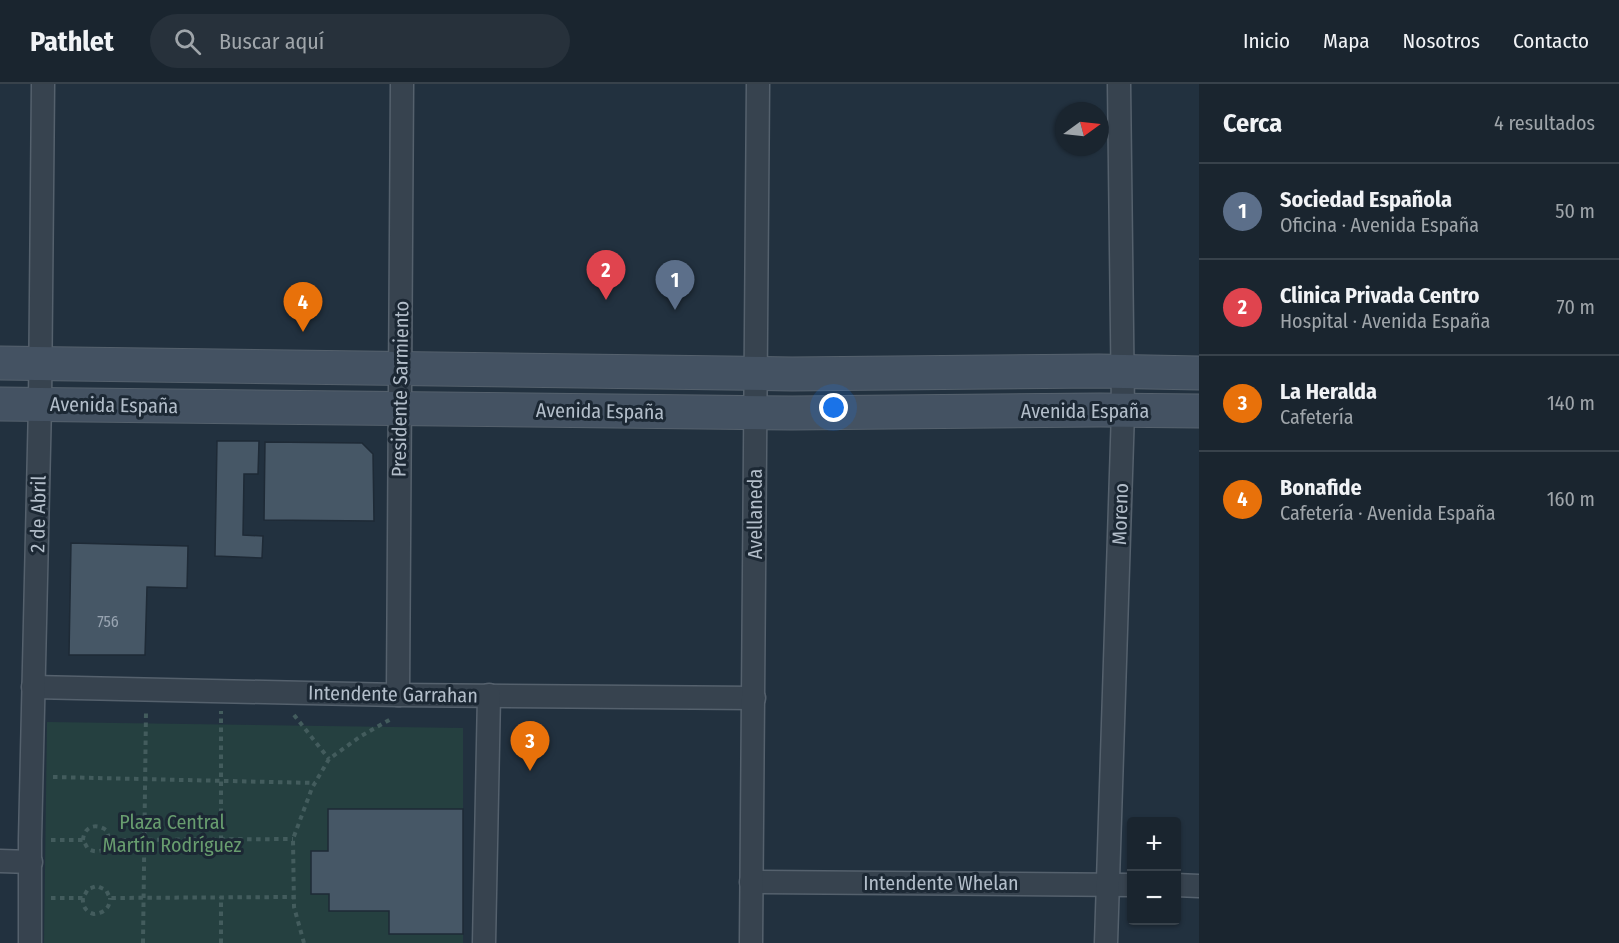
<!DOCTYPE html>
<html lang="es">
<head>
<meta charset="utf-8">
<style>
  body { margin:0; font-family:"Fira Sans Condensed",sans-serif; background:#27313b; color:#f1f3f6 }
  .controls { position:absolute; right:18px; bottom:18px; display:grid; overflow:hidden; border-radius:6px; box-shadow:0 2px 4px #0004 }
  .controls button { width:54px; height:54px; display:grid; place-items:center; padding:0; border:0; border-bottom:2px solid #38424b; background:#1a252f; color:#f1f3f6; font:30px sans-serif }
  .compass { position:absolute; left:1055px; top:18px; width:54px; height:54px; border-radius:50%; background:#1a252f; box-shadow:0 2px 4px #0004; rotate:75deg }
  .you { position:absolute; left:834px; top:324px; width:21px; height:21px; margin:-15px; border:4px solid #fff; border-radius:50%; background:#1a73e8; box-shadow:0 0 0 9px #1a73e833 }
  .badge { display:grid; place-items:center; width:39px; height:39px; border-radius:50%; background:#d93025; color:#fff; font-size:20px; font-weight:700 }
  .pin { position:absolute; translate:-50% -50px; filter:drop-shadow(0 2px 3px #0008) }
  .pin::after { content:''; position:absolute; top:32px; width:21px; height:18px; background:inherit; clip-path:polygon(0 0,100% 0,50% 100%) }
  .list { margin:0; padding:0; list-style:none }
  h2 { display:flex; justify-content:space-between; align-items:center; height:78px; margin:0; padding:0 24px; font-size:26px }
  h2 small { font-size:20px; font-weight:400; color:#9fa5aa }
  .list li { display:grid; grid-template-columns:39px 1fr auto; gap:18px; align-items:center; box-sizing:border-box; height:96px; padding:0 24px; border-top:2px solid #38424b }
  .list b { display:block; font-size:22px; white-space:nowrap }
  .list p { margin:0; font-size:20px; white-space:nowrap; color:#9fa5aa }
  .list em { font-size:20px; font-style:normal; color:#9fa5aa }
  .icon { flex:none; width:33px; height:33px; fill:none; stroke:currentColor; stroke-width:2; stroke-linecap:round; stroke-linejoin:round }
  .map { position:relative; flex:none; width:1199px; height:859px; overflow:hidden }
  header { display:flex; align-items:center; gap:36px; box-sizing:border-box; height:84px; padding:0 30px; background:#1a252f; border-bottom:2px solid #38424b }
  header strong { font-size:28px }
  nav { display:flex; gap:33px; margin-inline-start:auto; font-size:21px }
  .search { width:420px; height:54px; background:#27313b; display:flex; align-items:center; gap:15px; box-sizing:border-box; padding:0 21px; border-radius:33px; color:#9fa5aa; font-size:22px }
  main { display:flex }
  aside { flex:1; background:#1a252f }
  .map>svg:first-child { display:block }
</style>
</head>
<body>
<header>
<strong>Pathlet</strong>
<div class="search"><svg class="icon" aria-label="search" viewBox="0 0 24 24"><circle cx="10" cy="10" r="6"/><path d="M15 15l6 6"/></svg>Buscar aquí</div>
<nav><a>Inicio</a><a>Mapa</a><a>Nosotros</a><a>Contacto</a></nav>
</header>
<main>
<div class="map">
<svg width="1199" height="859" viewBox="0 0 1199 859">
  <rect width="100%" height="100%" fill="#22313f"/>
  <polygon fill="#254040" points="47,638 463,644 463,725 328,767 311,768 311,810 329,810 329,827 389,827 390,850 463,850 463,859 44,859"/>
  <g fill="#465766" stroke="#1e2a36" stroke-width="1.5">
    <polygon points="217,357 259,357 258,390 244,390 243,451 263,452 262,474 215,472"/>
    <polygon points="265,358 362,359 373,370 374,437 264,436"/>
    <polygon points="71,459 188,462 187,504 147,503 145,571 69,571"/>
    <polygon points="328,725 463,725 463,850 389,850 389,827 329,827 329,810 311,810 311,767 328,767"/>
  </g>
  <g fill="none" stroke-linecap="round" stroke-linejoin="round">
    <g stroke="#55616d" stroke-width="25">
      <g id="street">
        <polyline points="33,603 398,611 754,614"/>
        <polyline points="398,611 402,0"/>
        <polyline points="0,777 31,778"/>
        <polyline points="751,798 1132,801"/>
        <polyline points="1176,801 1199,802"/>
        <polyline points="30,859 30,756 40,320 43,0"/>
        <polyline points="484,859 489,611"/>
        <polyline points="751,859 758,0"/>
        <polyline points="1106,859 1123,327 1119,0"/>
      </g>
    </g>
    <g stroke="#55616d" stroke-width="35">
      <g id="secondary">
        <polyline points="0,279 792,290 1099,287 1199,289"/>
        <polyline points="0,320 792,329 1100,326 1199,327"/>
      </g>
    </g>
    <g stroke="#435c5d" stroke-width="4" stroke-dasharray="4.5 4.5" stroke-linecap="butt">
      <polyline points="294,631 329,675"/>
      <polyline points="53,693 315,699"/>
      <path d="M51 756H83L88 765C98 770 106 767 110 756L293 755"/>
      <path d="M83 756C84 742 96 739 106 746L110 756"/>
      <polyline points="221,756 221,627"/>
      <polyline points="51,814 83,814 88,805 97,802 106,806 110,814 293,813"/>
      <path d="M83 814C82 822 86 828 94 830 104 829 110 824 110 814"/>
      <polyline points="143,859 146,627"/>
      <polyline points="221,859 221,813"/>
      <polyline points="304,859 294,823 293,755 312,704 329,675 361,652 391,635"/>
    </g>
    <use href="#street" stroke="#37434f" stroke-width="22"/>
    <use href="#secondary" stroke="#445262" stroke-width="33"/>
  </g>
  <g text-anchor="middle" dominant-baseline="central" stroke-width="6" stroke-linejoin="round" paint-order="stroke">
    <g font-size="16" fill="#98a4b1">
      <text x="108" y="537">756</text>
    </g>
    <g font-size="20" fill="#b3beca" stroke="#1c2834">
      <text transform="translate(400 305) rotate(-89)">Presidente Sarmiento</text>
      <text transform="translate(114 321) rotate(1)">Avenida España</text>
      <text transform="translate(600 327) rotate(1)">Avenida España</text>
      <text x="1085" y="327">Avenida España</text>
      <text transform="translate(38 430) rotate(-89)">2 de Abril</text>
      <text transform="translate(755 430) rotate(-90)">Avellaneda</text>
      <text transform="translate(1120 430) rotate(-88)">Moreno</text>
      <text transform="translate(393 610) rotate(1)">Intendente Garrahan</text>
      <text x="941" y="799">Intendente Whelan</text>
    </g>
    <g font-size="20" fill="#689d6f" stroke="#1c2834">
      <text x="172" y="738">Plaza Central<tspan x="172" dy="23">Martín Rodríguez</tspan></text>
    </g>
  </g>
</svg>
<div class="controls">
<button>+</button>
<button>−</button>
</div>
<svg class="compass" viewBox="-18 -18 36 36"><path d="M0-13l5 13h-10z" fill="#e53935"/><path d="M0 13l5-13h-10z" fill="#9fa5aa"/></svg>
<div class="you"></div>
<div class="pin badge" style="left:675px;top:226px;background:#5c6f8a">1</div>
<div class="pin badge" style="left:606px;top:216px;background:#e0444e">2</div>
<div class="pin badge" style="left:530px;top:687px;background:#e8710a">3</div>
<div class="pin badge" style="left:303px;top:248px;background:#e8710a">4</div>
</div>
<aside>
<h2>Cerca<small>4 resultados</small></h2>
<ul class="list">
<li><span class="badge" style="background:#5c6f8a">1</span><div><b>Sociedad Española</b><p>Oficina · Avenida España</p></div><em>50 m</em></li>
<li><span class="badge" style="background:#e0444e">2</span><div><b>Clinica Privada Centro</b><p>Hospital · Avenida España</p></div><em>70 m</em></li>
<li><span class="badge" style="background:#e8710a">3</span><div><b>La Heralda</b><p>Cafetería</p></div><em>140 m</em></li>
<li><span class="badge" style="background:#e8710a">4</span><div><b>Bonafide</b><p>Cafetería · Avenida España</p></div><em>160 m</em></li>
</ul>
</aside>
</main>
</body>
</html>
